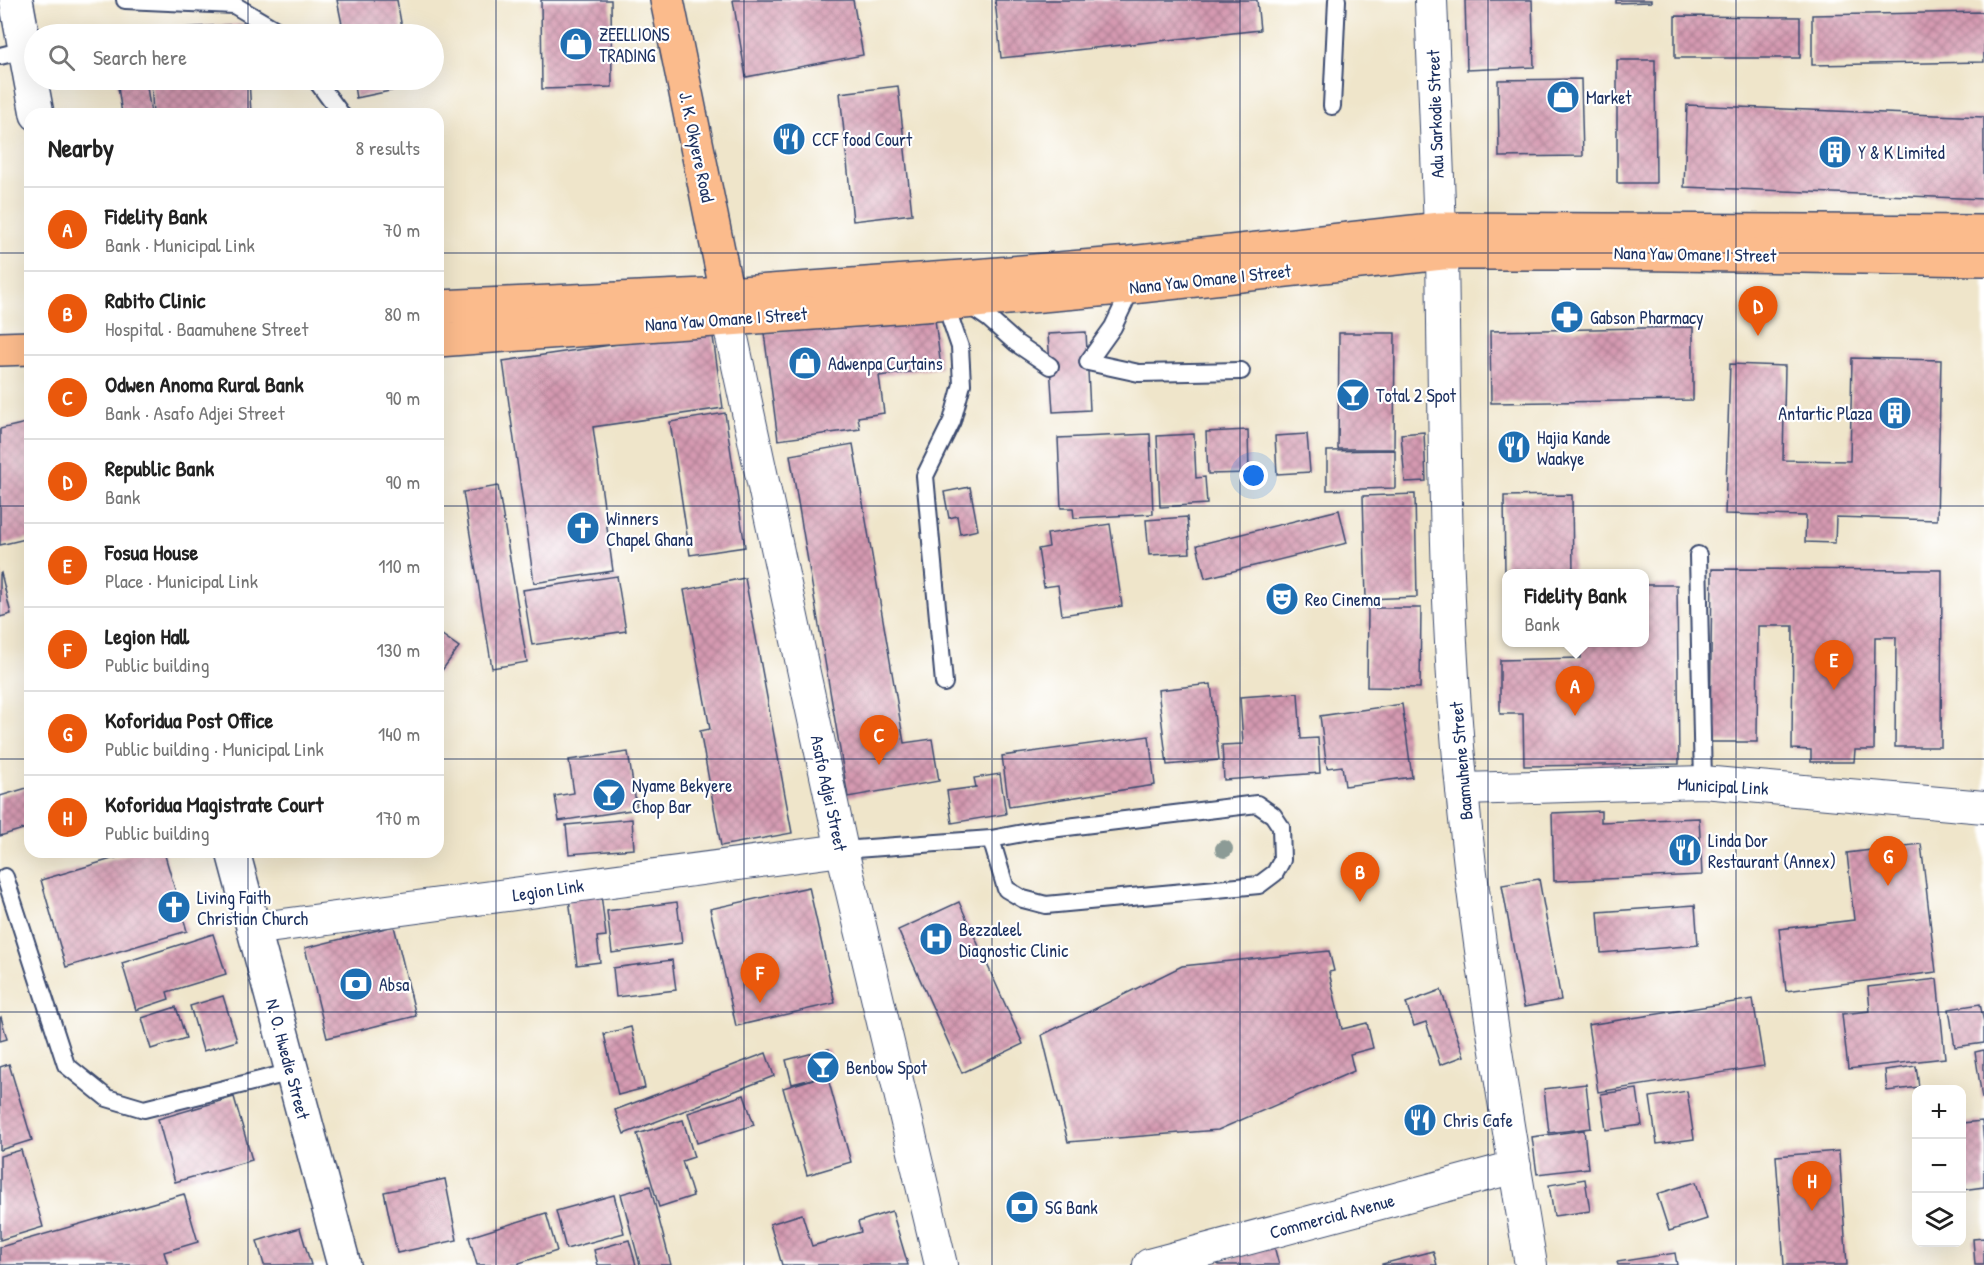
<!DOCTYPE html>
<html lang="en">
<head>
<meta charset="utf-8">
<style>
  body { margin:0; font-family:"Patrick Hand",sans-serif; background:#f2f2f2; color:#222 }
  .controls { position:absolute; right:18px; bottom:18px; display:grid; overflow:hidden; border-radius:12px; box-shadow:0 6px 24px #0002 }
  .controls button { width:54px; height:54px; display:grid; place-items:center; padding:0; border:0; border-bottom:2px solid #e0e0e0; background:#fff; color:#222; font:30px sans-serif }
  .you { position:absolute; left:1254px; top:476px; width:21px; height:21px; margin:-15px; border:4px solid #fff; border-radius:50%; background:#1a73e8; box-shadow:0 0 0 9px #1a73e833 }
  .badge { display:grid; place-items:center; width:39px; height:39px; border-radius:50%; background:#ea580c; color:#fff; font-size:20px; font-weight:700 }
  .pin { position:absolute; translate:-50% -50px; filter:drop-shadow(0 2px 3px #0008) }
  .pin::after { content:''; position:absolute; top:32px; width:21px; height:18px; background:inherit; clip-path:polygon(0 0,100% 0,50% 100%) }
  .popup { position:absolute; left:1502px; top:569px; width:147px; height:78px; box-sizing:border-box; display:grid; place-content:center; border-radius:12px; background:#fff; filter:drop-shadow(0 2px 4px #0005); font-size:20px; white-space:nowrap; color:#767676 }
  .popup b { font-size:22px; color:#222 }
  .popup::after { content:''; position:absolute; left:50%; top:100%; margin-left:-12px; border:12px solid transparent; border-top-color:#fff }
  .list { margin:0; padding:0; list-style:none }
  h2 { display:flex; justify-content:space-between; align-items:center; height:78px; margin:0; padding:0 24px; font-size:26px }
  h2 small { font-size:20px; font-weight:400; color:#767676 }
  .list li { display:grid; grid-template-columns:39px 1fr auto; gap:18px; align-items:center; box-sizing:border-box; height:84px; padding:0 24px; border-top:2px solid #e0e0e0 }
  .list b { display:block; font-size:22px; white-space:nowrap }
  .list p { margin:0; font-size:20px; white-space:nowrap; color:#767676 }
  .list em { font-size:20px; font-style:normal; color:#767676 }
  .icon { flex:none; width:33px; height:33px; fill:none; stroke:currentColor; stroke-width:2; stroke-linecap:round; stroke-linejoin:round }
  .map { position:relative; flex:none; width:1984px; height:1265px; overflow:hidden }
  .search { position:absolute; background:#fff; box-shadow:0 6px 24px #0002; left:24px; top:24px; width:420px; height:66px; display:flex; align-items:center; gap:15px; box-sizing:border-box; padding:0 21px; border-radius:33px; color:#767676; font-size:22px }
  .panel { position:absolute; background:#fff; box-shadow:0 6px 24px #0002; left:24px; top:108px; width:420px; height:750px; border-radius:18px }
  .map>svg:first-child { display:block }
</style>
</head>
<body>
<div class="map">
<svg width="1984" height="1265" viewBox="0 0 1984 1265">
  <defs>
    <pattern id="building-cross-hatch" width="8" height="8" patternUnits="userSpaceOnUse" patternTransform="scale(1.5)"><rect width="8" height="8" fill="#d59ab1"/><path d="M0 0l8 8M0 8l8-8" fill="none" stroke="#ac7e93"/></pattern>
  </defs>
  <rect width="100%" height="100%" fill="#fff"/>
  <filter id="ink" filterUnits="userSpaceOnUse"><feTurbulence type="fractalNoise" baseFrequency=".0167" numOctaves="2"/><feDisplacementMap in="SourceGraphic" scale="12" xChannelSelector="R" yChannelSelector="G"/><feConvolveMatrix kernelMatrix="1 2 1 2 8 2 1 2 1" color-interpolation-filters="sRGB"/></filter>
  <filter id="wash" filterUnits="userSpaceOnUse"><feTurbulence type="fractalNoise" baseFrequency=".008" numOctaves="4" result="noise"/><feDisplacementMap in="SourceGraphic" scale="24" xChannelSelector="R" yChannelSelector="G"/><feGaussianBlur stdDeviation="1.35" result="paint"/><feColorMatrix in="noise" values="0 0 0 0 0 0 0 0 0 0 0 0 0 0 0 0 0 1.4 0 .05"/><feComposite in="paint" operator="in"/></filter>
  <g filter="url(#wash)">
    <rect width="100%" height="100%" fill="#efe5ca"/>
    <g id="blocks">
      <g fill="url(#building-cross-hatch)">
        <polygon points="337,0 397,0 403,34 344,34"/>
        <polygon points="541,0 611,0 612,87 542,89"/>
        <polygon points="733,0 853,0 863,55 746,77"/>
        <polygon points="995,0 1257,0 1260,30 1001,58"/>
        <polygon points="1465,0 1532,0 1534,67 1467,70"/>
        <polygon points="1616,0 1651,0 1651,2 1616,3"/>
        <polygon points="1984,12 1984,62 1812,65 1812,15"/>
        <polygon points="1675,16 1800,17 1800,58 1675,58"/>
        <polygon points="246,24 246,34 148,34 148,30"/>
        <polygon points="140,28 140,34 111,34 111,31"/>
        <polygon points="1617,60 1655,60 1656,183 1617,183"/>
        <polygon points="1581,79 1583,156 1499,157 1498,80"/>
        <polygon points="117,80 146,80 151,114 122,114"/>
        <polygon points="151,80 249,80 251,114 153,114"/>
        <polygon points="353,80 412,80 414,86 356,98"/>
        <polygon points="898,86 912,214 853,221 840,93"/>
        <polygon points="1687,105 1984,117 1984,199 1684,187"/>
        <polygon points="934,311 941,368 879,376 884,413 858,417 860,429 778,440 764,333"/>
        <polygon points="1693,327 1693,400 1491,403 1490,331"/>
        <polygon points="712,330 723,408 593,427 613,571 534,583 503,361"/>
        <polygon points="1086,332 1090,410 1053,412 1048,334"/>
        <polygon points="1339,333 1395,333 1394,449 1338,449"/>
        <polygon points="1852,358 1941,360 1937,520 1836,517 1835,543 1805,542 1806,516 1725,514 1730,364 1785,366 1783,460 1850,461"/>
        <polygon points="725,413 745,547 690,555 670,422"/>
        <polygon points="30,422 30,538 0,545 0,429"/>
        <polygon points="1248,430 1249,473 1208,474 1206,432"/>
        <polygon points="1424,432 1426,481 1405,482 1401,434"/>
        <polygon points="1150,434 1153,514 1074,518 1073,508 1061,508 1058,438"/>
        <polygon points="1194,434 1196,478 1205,477 1207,504 1160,507 1157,436"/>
        <polygon points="1307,434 1310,472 1277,474 1275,436"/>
        <polygon points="853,444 904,743 932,739 939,781 848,797 790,455"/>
        <polygon points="1395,450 1395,488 1327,490 1327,451"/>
        <polygon points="498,486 527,662 492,668 463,492"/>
        <polygon points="970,487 978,530 960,534 957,516 949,518 944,492"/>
        <polygon points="1415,494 1417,597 1366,599 1363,496"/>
        <polygon points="1572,495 1573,574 1505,574 1504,496"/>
        <polygon points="1339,510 1347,543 1205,578 1197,545"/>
        <polygon points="1187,517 1190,553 1149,555 1146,520"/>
        <polygon points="1110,524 1122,606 1062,615 1058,585 1044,587 1038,549 1049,547 1047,534"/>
        <polygon points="1712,569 1942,570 1941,747 1895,747 1896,637 1875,637 1874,750 1855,750 1854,762 1811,762 1811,750 1792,749 1793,626 1758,626 1757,742 1710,742"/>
        <polygon points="1,573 11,614 0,617 0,574"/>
        <polygon points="617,576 626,631 532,645 523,590"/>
        <polygon points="745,578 792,833 721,846 700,731 710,729 684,590"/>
        <polygon points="1644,585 1677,585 1679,764 1524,766 1523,714 1500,714 1500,660 1581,658 1581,642 1644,642"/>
        <polygon points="1368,608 1421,608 1420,688 1367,687"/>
        <polygon points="438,632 459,647 438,676"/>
        <polygon points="1211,684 1219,760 1167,765 1158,690"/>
        <polygon points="1298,693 1301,739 1318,738 1320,773 1224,780 1222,745 1243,744 1240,697"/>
        <polygon points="1402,704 1412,777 1345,786 1342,766 1327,768 1320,716"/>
        <polygon points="1149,736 1155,785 1009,807 1002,756"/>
        <polygon points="628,752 637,809 559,821 555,796 574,793 569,760"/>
        <polygon points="1000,774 1006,814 952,823 947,791 976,787 974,778"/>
        <polygon points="30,787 30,827 0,836 0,796"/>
        <polygon points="1601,811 1601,822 1699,818 1702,875 1554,881 1552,813"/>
        <polygon points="632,819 634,849 569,854 566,825"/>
        <polygon points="1921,844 1936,972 1786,991 1779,929 1854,920 1847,853"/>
        <polygon points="135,852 164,852 187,931 66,967 41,880"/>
        <polygon points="1539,879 1561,1000 1524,1007 1502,885"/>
        <polygon points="809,887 835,1003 736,1026 710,909"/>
        <polygon points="601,894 606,936 597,937 600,962 577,965 569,898"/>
        <polygon points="677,902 682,943 612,953 607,911"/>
        <polygon points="959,902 1023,1044 962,1073 898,930"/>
        <polygon points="1695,905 1698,945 1601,953 1598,912"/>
        <polygon points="394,926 416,1016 327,1038 305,948"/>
        <polygon points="213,934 226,974 167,992 169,999 136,1010 122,963"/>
        <polygon points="1329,951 1334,971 1329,972 1342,1029 1367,1023 1373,1048 1350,1054 1354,1071 1218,1130 1068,1142 1042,1035 1182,966"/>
        <polygon points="672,960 676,990 616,997 613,968"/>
        <polygon points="1937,979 1945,1058 1848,1069 1842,1014 1870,1011 1868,987"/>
        <polygon points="1441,990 1464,1056 1440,1065 1426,1022 1414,1026 1406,1003"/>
        <polygon points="223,996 237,1041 203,1051 190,1006"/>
        <polygon points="1753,999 1764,1066 1598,1092 1588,1025"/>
        <polygon points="1980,1004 1984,1022 1984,1043 1955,1047 1949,1009"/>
        <polygon points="176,1007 186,1038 151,1049 142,1018"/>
        <polygon points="1,1017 7,1039 0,1041 0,1018"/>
        <polygon points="631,1027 645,1088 618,1095 604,1034"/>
        <polygon points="829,1049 835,1073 792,1084 786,1060"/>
        <polygon points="1984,1050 1984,1097 1982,1098 1975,1052"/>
        <polygon points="766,1053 774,1076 624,1134 615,1110"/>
        <polygon points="9,1064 32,1140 0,1150 0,1067"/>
        <polygon points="1916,1066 1919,1087 1887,1091 1885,1070"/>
        <polygon points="827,1075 851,1162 807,1175 783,1088"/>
        <polygon points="1586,1084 1591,1128 1549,1133 1544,1089"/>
        <polygon points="1637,1089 1642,1125 1606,1130 1601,1094"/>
        <polygon points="1687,1091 1694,1139 1657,1144 1650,1097"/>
        <polygon points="744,1095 754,1125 697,1143 688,1113"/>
        <polygon points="234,1097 252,1160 175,1182 158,1119"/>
        <polygon points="683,1120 694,1157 682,1161 693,1196 659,1207 637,1134"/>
        <polygon points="1982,1121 1984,1143 1984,1187 1962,1190 1962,1123"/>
        <polygon points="1584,1130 1588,1168 1537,1174 1532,1137"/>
        <polygon points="21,1150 43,1227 0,1240 0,1156"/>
        <polygon points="1839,1151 1847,1265 1784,1265 1776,1156"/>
        <polygon points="445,1179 457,1240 397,1253 384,1192"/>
        <polygon points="1585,1179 1590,1211 1554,1216 1549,1185"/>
        <polygon points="1696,1182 1707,1219 1669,1231 1657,1194"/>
        <polygon points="650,1186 671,1265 640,1265 621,1194"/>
        <polygon points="184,1194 198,1242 164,1252 168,1265 0,1265 0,1247"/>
        <polygon points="614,1195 624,1233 566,1249 556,1211"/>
        <polygon points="892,1211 908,1265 782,1265 770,1224 802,1214 812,1246 861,1232 858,1222"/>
        <polygon points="546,1213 557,1251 519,1263 519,1265 477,1265 469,1237"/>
        <polygon points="300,1228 311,1265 264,1265 257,1241"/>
        <polygon points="1984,1238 1984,1265 1975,1265 1973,1239"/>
        <polygon points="629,1240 636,1265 598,1265 594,1250"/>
        <polygon points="1274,1246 1279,1265 1218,1265 1217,1262"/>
        <polygon points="1433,1251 1437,1265 1382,1265 1382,1264"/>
        <polygon points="1675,1253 1677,1265 1618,1265 1617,1262"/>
      </g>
    </g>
  </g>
  <g filter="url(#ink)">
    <use href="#blocks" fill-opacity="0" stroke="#3b4a6e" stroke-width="1.5"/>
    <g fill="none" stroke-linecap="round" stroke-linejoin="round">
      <g stroke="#3b4a6e" stroke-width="20">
        <g id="service">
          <polyline points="125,0 234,5 283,34"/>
          <polyline points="0,56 24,50"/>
          <polyline points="316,80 341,114"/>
          <polyline points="1332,106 1337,0"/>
          <polyline points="1132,287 1113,327 1088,362 1139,373 1241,371"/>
          <polyline points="967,304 989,319 1016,343 1050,366"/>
          <polyline points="1698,555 1703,782"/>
          <polyline points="944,683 925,476 952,421 962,384 960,347 945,303"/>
          <polyline points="842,850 991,839 1034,831 1257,804 1273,815 1281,827 1282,860 1275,873 1259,885 1046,905 1023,899 1006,889 991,839"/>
          <polyline points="5,877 66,1065 107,1098 144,1109 292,1072"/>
        </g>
      </g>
      <g stroke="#3b4a6e" stroke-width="34">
        <g id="minor">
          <polyline points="1431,0 1440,229"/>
          <path d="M1442 253C1445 432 1444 612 1462 790 1477 949 1505 1107 1531 1265"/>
          <polyline points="728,319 842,850 941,1265"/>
          <polyline points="1462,789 1703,782 1984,807"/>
          <polyline points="253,929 842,850"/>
          <polyline points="1149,1265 1515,1167"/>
        </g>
      </g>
      <g stroke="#3b4a6e" stroke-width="36">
        <g id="tertiary">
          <polyline points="16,0 37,114"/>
          <polyline points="233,852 344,1265"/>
        </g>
      </g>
      <g stroke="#3b4a6e" stroke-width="36">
        <g id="primary">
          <polyline points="667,0 727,294"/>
          <polyline points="438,307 727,294 962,277 1130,263 1440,229 1984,232"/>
          <polyline points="438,340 964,302 1132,287 1442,253 1607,253 1984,259"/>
          <polyline points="0,349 30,348"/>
        </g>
      </g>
      <use href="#service" stroke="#fff" stroke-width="16"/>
      <use href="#minor" stroke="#fff" stroke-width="32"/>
      <use href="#tertiary" stroke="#fff" stroke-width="33"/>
      <use href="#primary" stroke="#fbbb8c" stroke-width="33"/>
    </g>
    <circle fill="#8c9b96" cx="1224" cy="849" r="9"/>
  </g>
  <path fill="none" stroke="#1b2f5e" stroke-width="1.5" stroke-opacity="0.55" d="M248 0V34M496 0V1265M744 0V1265M992 0V1265M1240 0V1265M1488 0V1265M1736 0V1265M248 80V114M0 253H30M438 253H1984M0 506H30M438 506H1984M0 759H30M438 759H1984M248 852V1265M0 1012H1984"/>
  <defs>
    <g id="shop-disc" transform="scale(1.725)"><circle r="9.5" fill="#1f6fb2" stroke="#fff"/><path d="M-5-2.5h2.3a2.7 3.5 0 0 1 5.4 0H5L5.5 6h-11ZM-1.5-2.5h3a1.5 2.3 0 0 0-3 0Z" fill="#fff"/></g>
    <g id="restaurant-disc" transform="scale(1.725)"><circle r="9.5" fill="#1f6fb2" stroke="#fff"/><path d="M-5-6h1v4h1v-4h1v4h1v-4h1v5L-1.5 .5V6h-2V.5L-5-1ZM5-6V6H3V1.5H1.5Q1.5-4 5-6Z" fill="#fff"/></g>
    <g id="building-disc" transform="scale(1.725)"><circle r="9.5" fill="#1f6fb2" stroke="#fff"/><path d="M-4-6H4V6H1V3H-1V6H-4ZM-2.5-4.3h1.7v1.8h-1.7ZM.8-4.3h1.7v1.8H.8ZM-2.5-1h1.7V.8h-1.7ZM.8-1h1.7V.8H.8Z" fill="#fff"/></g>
    <g id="pharmacy-disc" transform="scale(1.725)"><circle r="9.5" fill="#1f6fb2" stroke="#fff"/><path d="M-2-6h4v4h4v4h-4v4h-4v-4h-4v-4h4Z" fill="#fff"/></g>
    <g id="bar-disc" transform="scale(1.725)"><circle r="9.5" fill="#1f6fb2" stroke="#fff"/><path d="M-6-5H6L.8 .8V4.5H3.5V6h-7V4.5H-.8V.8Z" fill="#fff"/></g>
    <g id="church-disc" transform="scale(1.725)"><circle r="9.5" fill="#1f6fb2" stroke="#fff"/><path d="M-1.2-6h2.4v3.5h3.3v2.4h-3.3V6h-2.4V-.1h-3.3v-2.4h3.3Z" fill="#fff"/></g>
    <g id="theatre-disc" transform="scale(1.725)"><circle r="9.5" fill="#1f6fb2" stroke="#fff"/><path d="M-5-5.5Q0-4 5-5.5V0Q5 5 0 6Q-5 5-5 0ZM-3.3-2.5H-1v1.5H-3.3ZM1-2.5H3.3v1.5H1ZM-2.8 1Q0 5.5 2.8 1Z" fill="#fff"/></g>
    <g id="hospital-disc" transform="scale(1.725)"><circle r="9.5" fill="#1f6fb2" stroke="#fff"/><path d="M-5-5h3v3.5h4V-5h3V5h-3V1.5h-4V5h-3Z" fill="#fff"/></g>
    <g id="bank-disc" transform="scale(1.725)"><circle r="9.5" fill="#1f6fb2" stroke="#fff"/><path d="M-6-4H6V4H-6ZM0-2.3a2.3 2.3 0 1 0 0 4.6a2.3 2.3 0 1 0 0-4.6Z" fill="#fff"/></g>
  </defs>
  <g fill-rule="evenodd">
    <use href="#shop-disc" x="576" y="44"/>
    <use href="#shop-disc" x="1563" y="97"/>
    <use href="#restaurant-disc" x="789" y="139"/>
    <use href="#building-disc" x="1835" y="152"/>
    <use href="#pharmacy-disc" x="1567" y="317"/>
    <use href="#shop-disc" x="805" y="363"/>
    <use href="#bar-disc" x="1353" y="395"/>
    <use href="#building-disc" x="1895" y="413"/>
    <use href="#restaurant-disc" x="1514" y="447"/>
    <use href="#church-disc" x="583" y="528"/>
    <use href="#theatre-disc" x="1282" y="599"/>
    <use href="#bar-disc" x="609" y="795"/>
    <use href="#restaurant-disc" x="1685" y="850"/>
    <use href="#church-disc" x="174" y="907"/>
    <use href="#hospital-disc" x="936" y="939"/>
    <use href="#bank-disc" x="356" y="984"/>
    <use href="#bar-disc" x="823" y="1067"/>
    <use href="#restaurant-disc" x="1420" y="1120"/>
    <use href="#bank-disc" x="1022" y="1207"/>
  </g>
  <g text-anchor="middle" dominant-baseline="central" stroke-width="4.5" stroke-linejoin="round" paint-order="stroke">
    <g font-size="18" fill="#1b2f5e" stroke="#fff" text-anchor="start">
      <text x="599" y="34">ZEELLIONS<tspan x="599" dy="21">TRADING</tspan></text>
      <text x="1586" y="97">Market</text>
      <text x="812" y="139">CCF food Court</text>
      <text x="1858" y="152">Y &amp; K Limited</text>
      <text x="1590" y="317">Gabson Pharmacy</text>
      <text x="828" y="363">Adwenpa Curtains</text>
      <text x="1376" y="395">Total 2 Spot</text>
      <text x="1872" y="413" text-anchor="end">Antartic Plaza</text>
      <text x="1537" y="437">Hajia Kande<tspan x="1537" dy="21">Waakye</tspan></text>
      <text x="606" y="518">Winners<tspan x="606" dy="21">Chapel Ghana</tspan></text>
      <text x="1305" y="599">Reo Cinema</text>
      <text x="632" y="785">Nyame Bekyere<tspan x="632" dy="21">Chop Bar</tspan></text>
      <text x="1708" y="840">Linda Dor<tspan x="1708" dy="21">Restaurant (Annex)</tspan></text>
      <text x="197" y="897">Living Faith<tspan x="197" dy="21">Christian Church</tspan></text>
      <text x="959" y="929">Bezzaleel<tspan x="959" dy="21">Diagnostic Clinic</tspan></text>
      <text x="379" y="984">Absa</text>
      <text x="846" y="1067">Benbow Spot</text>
      <text x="1443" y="1120">Chris Cafe</text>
      <text x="1045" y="1207">SG Bank</text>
    </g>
    <g font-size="18" fill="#1b2f5e" stroke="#fff">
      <text transform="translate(1435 114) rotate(-92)">Adu Sarkodie Street</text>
      <text transform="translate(697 147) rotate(78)">J. K. Okyere Road</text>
      <text transform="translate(1695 254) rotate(1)">Nana Yaw Omane I Street</text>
      <text transform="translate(1210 279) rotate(-6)">Nana Yaw Omane I Street</text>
      <text transform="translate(726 319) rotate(-4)">Nana Yaw Omane I Street</text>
      <text transform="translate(1461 761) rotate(-95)">Baamuhene Street</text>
      <text transform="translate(1723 786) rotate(3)">Municipal Link</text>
      <text transform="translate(829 793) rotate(78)">Asafo Adjei Street</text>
      <text transform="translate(548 890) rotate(-8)">Legion Link</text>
      <text transform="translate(288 1059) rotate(75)">N. O. Hwedie Street</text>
      <text transform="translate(1332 1216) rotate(-15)">Commercial Avenue</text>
    </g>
  </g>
</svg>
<div class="controls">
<button>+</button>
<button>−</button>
<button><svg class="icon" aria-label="layers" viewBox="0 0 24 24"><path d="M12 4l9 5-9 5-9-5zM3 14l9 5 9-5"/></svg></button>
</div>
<div class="you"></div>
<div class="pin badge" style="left:1575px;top:716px">A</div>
<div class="popup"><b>Fidelity Bank</b>Bank</div>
<div class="pin badge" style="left:1360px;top:902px">B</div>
<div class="pin badge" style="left:879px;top:765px">C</div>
<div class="pin badge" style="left:1758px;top:336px">D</div>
<div class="pin badge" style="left:1834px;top:690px">E</div>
<div class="pin badge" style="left:760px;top:1003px">F</div>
<div class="pin badge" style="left:1888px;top:886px">G</div>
<div class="pin badge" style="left:1812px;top:1211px">H</div>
<div class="search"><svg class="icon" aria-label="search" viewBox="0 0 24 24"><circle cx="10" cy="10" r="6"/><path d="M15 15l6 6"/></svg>Search here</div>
<section class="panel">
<h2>Nearby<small>8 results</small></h2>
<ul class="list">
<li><span class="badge">A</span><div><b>Fidelity Bank</b><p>Bank · Municipal Link</p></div><em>70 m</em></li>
<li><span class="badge">B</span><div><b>Rabito Clinic</b><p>Hospital · Baamuhene Street</p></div><em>80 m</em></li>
<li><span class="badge">C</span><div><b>Odwen Anoma Rural Bank</b><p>Bank · Asafo Adjei Street</p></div><em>90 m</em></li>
<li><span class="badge">D</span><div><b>Republic Bank</b><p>Bank</p></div><em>90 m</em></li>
<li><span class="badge">E</span><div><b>Fosua House</b><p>Place · Municipal Link</p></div><em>110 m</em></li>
<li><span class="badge">F</span><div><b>Legion Hall</b><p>Public building</p></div><em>130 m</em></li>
<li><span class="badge">G</span><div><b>Koforidua Post Office</b><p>Public building · Municipal Link</p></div><em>140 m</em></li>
<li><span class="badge">H</span><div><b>Koforidua Magistrate Court</b><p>Public building</p></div><em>170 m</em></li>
</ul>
</section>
</div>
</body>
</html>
